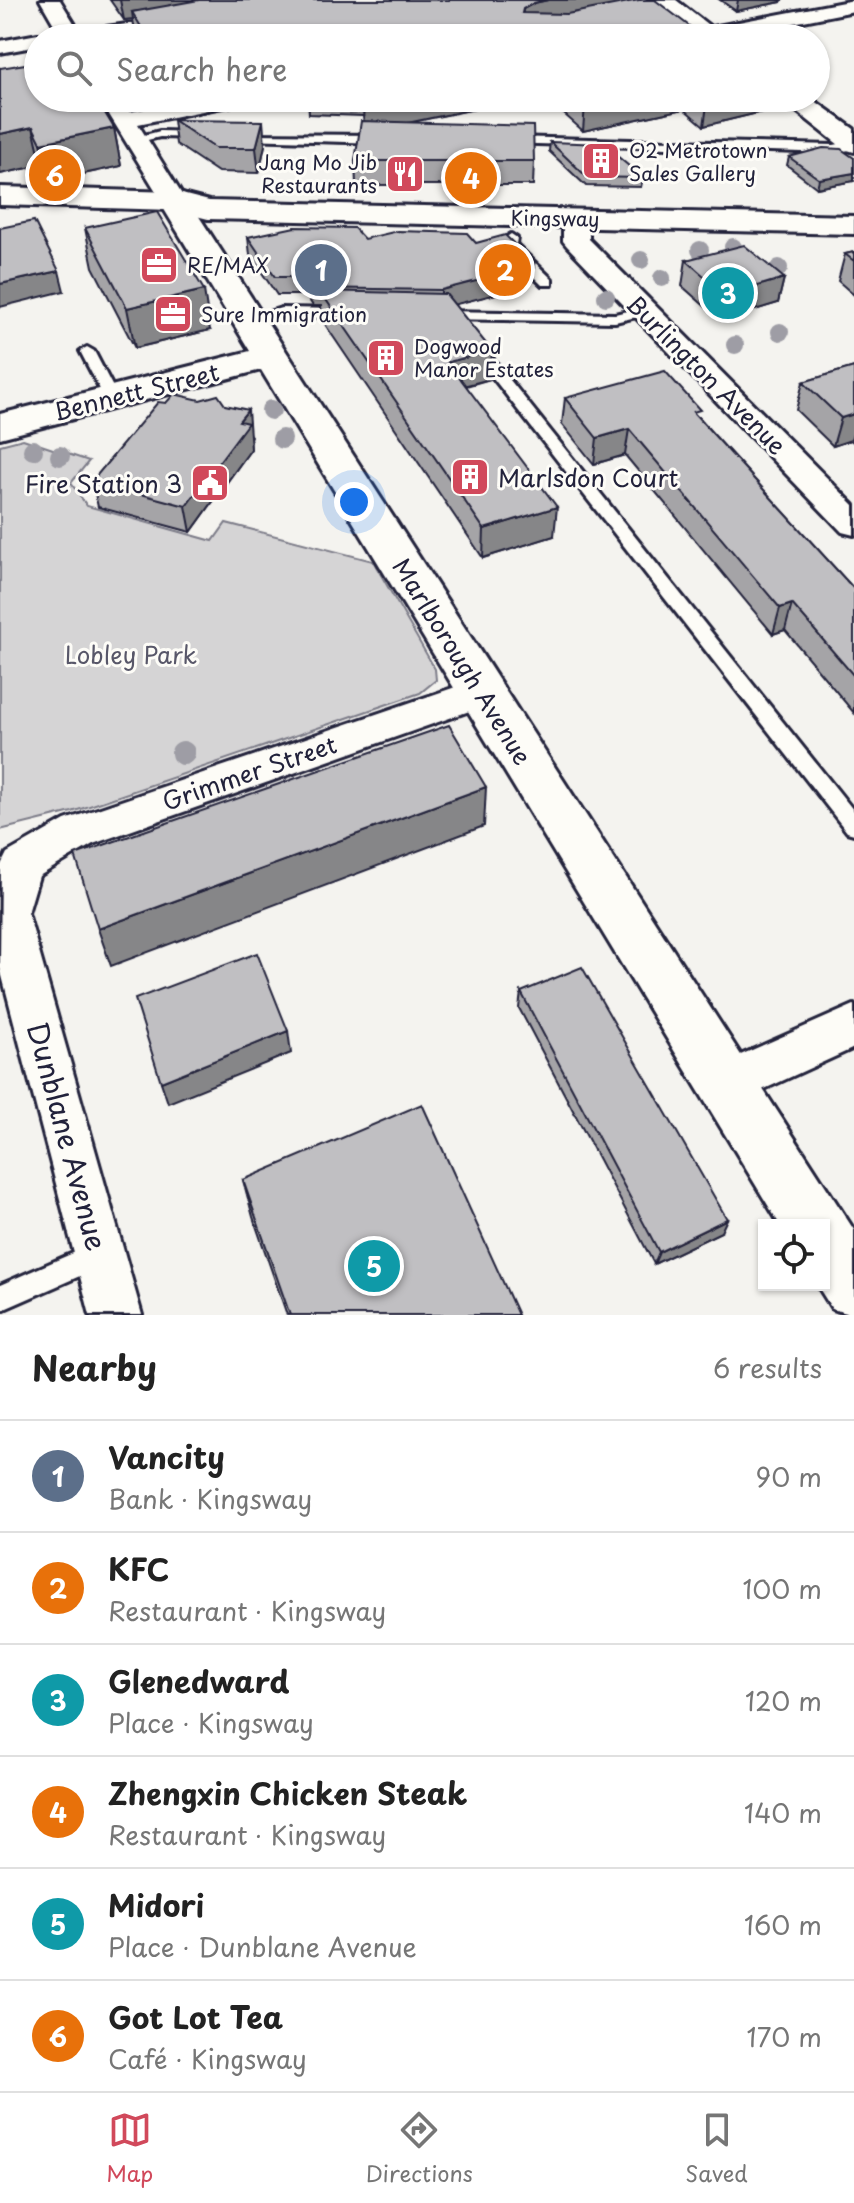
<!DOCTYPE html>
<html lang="en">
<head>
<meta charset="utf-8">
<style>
  body { margin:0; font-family:"Playpen Sans",sans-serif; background:#f2f2f2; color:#222 }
  .controls { position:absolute; right:24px; bottom:24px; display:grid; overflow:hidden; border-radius:0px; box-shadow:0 2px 6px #0004 }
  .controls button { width:72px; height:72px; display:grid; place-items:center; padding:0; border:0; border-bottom:2px solid #e0e0e0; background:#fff; color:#222; font:40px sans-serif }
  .you { position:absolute; left:354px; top:502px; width:28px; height:28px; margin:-20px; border:6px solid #fff; border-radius:50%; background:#1a73e8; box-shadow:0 0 0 12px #1a73e833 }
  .badge { display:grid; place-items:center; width:52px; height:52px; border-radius:50%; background:#d1495b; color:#fff; font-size:26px; font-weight:700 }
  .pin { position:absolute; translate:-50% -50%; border:4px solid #fff; box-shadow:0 2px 8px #0006 }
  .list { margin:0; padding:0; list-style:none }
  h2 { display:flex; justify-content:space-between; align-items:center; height:104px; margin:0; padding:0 32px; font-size:34px }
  h2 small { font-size:26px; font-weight:400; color:#767676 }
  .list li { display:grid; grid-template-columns:52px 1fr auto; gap:24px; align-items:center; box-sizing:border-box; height:112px; padding:0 32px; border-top:2px solid #e0e0e0 }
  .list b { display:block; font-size:30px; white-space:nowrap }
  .list p { margin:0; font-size:26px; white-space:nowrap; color:#767676 }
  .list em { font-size:26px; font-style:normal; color:#767676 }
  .icon { flex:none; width:44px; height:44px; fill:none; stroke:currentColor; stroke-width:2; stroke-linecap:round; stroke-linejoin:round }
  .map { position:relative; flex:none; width:854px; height:1315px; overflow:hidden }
  .search { position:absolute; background:#fff; box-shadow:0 2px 6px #0004; left:24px; right:24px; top:24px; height:88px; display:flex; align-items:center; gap:20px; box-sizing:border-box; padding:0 28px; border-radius:44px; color:#767676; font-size:30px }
  .sheet { height:776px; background:#fff }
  nav { display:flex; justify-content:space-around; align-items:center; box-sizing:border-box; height:112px; border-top:2px solid #e0e0e0; background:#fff; font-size:22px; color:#767676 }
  nav a { display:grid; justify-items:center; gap:4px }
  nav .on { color:#d1495b }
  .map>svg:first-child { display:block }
</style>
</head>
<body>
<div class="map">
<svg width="854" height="1315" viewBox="0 0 854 1315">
  <rect width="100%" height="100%" fill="#f4f3ef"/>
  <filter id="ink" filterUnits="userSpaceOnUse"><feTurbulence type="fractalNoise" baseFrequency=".0125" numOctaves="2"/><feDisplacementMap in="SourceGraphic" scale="16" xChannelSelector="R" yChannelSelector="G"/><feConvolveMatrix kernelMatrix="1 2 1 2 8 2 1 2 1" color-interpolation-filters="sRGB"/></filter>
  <g filter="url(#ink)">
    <polygon fill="#d5d4d5" stroke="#7c7b88" stroke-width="2" points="23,439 89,461 71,483 87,506 213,541 226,523 373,561 435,669 436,680 420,693 72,812 0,830 0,445"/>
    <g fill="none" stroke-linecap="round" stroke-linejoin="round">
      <g stroke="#22223b" stroke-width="6">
        <g id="service">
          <polygon points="160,131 200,132 206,135 200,138 160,137 135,143 129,139"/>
          <polygon points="237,134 380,135 386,139 380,143 241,139 237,138"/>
          <polygon points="509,137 834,145 854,141 854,149 834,153 505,143 505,139"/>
          <polygon points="511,234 517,238 516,244 552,279 552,285 542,285 504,248 505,238"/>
          <polygon points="644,307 651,311 649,314 615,322 439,319 432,315 439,311 615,314"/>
          <polygon points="281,308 346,309 353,313 346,317 281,316 250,324 243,320"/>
          <polygon points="477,344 482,345 854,811 854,834 847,832 472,351 472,345"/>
          <polygon points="87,347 94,351 118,397 116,400 106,400 104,397 80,351"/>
          <polygon points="96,1243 105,1247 109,1256 105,1265 0,1311 0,1285"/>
        </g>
      </g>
      <g stroke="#22223b" stroke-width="6">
        <g id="minor">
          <path d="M40 0H60L79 31 182 16 192 22C175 41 80 38 53 38L59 33Z"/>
          <polygon points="854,0 854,11 718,38 699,38 697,34 707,28"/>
          <polygon points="38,34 47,38 38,38 38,46 0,53 0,41"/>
          <polygon points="99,98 121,98 130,112 199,98 243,98 232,105 138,124 186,201 174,208 162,201"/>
          <polygon points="576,211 589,219 589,239 854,505 854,535 842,532 567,246 563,241 563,219"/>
          <polygon points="482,678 495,682 500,692 495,702 93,844 39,876 28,913 142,1315 90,1315 0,968 1,865 7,853 65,820"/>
          <polygon points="854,1005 854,1048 727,1106 711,1100 704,1084 711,1068"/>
        </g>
      </g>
      <g stroke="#22223b" stroke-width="6">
        <polygon id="tertiary" points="174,192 185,195 189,201 854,1230 854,1315 832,1309 817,1285 824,1285 824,1225 780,1225 261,370 0,438 0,414 250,351 159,201 163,195"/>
      </g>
      <g stroke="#22223b" stroke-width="6">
        <g id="secondary">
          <polygon points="648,0 676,0 725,38 696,38"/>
          <polygon points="780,98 811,98 854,129 854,152 844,149"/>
        </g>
      </g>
      <g stroke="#22223b" stroke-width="6">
        <polygon id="primary" points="0,187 174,192 209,201 854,216 854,234 208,219 173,210 0,205"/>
      </g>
      <use href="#service" fill="#fdfcf7" fill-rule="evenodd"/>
      <use href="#minor" fill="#fdfcf7" fill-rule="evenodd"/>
      <use href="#tertiary" fill="#fdfcf7" fill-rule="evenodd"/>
      <use href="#secondary" fill="#fdfcf7" fill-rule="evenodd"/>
      <use href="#primary" fill="#fdfcf7" fill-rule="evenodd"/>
    </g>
    <g fill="#9e9da5">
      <circle cx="733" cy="247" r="9"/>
      <circle cx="700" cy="250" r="9"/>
      <circle cx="641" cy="260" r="9"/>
      <circle cx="779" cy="268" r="9"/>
      <circle cx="662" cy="278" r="9"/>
      <circle cx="606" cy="297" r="9"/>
      <circle cx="780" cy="332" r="9"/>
      <circle cx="735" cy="345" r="9"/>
      <circle cx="271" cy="410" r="10"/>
      <circle cx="282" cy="439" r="10"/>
      <circle cx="33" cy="450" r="10"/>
      <circle cx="60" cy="456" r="10"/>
      <circle cx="183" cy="753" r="12"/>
    </g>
    <g fill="#a5a4a7" stroke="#22223b" stroke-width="2">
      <polygon points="110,0 631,0 631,2 705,38 136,38 133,19 124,20"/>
      <polygon points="720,0 782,0 781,2 736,11"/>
      <polygon points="0,68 114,128 121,166 50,181 42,165 0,174"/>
      <polygon points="308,98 528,98 411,122 534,161 533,185 356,185 355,161 364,121 363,116 309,114"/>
      <polygon points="546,98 765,98 762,112 704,126 684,109 583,131"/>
      <polygon points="173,120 265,145 259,173 218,172 176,144"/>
      <polygon points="550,142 643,178 641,187 586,186 549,151"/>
      <polygon points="789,157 854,158 854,181 817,188 787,165"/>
      <polygon points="85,228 210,330 135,348 93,267"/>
      <polygon points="248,237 476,243 534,263 533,281 504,289 504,292 454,304 490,379 466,386 554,536 483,558 322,320 321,306 313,306 306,295 277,295 250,255"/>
      <polygon points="854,252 854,295 838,281 845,254"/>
      <polygon points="686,260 784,278 778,303 725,319 714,309 709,310 682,286"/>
      <polygon points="854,367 854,443 851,440 833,446 796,410 803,382"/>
      <polygon points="565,398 698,417 854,589 854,713 785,630 773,634 625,455 594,464 562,424"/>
      <polygon points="166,403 225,405 251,436 250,438 251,449 191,532 98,507 92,481"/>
      <polygon points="521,992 721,1232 654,1264 519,1008"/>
      <polygon points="243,1180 518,1315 287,1315 253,1217"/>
    </g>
    <g fill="#868688" stroke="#22223b" stroke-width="2">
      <polygon points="120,0 243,0 132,12 133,19 124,20"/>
      <polygon points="548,0 631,0 630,10 521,35 523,9 534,3"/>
      <polygon points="738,0 782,0 781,2 736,11"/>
      <polygon points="394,98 528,98 364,132 363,104"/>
      <polygon points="611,98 685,98 684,109 583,131 585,104"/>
      <polygon points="708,98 765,98 762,112 704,126"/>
      <polygon points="263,121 265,145 259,173 256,148"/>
      <polygon points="33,127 42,165 0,174 0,134"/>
      <polygon points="114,128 121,166 50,181 41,143"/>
      <polygon points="854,173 854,181 817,188 819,179"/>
      <polygon points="534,263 533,281 504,289 504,292 441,308 441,290"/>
      <polygon points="59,271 64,291 0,307 0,284"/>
      <polygon points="784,278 778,303 725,319 730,294"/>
      <polygon points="719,284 714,309 709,310 714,285"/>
      <polygon points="204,290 210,330 135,348 127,308"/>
      <polygon points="492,351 490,379 448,390 448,362"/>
      <polygon points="248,410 251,449 191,532 186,506 239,421"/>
      <polygon points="854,414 854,431 851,440 833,446 841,418"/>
      <polygon points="629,429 625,455 594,464 597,438"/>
      <polygon points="557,507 554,536 483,558 484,529"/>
      <polygon points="792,604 785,630 773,634 780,608"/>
      <polygon points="486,787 484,826 111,966 98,929"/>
      <polygon points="288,1031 291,1053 168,1103 161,1082"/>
      <polygon points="727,1219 721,1232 654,1264 659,1252"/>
    </g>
    <g fill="#c0bfc2" stroke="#22223b" stroke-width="2">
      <polygon points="199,0 548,0 534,3 523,9 522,13 567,14 639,0 655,0 705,38 148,38 132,12"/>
      <polygon points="38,62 38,98 96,98 114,128 41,143 33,127 0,134 0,68"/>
      <polygon points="364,98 394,98 363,104"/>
      <polygon points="579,98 611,98 585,104"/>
      <polygon points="173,120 263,121 256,148 215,148"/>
      <polygon points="361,121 533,126 534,161 355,161"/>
      <polygon points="550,142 603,144 643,178 587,177"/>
      <polygon points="823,148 841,149 854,158 854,173 819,179 789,157"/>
      <polygon points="157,212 204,290 127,308 85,228"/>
      <polygon points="34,221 59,271 0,284 0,228"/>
      <polygon points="295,227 354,228 364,239 398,231 467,233 476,243 505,235 534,263 502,272 504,274 441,290 311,288 304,277 275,277 248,237"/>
      <polygon points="744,245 784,278 730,294 719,284 714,285 686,260"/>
      <polygon points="854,252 854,261 845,254"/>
      <polygon points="320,291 446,294 492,351 448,362 557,507 484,529"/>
      <polygon points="854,367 854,414 841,418 803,382"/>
      <polygon points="665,371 700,410 693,412 854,589 854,676 792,604 780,608 629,429 597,438 565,398"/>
      <polygon points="174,394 200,400 218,395 225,405 248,410 239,421 248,423 186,506 92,481 158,402 166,403"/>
      <polygon points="449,725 486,787 98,929 75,855"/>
      <polygon points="257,953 288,1031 161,1082 135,999"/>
      <polygon points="582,967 727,1219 659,1252 521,992"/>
      <polygon points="422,1104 518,1315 290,1315 243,1180"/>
    </g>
  </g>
  <defs>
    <g id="building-square" transform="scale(2)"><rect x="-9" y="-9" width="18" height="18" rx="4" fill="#d1495b" stroke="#fdfcf7"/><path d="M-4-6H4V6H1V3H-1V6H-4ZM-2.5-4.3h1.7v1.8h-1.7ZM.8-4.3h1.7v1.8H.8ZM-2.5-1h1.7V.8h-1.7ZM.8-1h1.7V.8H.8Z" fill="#fff"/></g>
    <g id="restaurant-square" transform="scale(2)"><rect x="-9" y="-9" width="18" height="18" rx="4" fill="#d1495b" stroke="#fdfcf7"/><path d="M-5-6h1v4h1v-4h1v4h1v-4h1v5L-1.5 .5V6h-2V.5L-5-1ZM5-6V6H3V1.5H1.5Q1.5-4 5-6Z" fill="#fff"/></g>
    <g id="office-square" transform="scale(2)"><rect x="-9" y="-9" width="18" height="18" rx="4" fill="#d1495b" stroke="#fdfcf7"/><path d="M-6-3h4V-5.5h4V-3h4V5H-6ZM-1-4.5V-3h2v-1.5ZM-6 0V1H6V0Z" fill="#fff"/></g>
    <g id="civic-square" transform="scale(2)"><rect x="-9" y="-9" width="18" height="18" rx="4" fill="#d1495b" stroke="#fdfcf7"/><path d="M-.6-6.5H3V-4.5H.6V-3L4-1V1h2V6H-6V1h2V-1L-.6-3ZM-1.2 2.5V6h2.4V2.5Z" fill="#fff"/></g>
  </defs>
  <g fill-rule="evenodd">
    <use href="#building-square" x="601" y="161"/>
    <use href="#restaurant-square" x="405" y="174"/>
    <use href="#office-square" x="159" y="265"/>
    <use href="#office-square" x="173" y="314"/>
    <use href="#building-square" x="386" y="358"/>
    <use href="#building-square" x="470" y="477"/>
    <use href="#civic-square" x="210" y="483"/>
  </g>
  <g text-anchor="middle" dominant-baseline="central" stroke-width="6" stroke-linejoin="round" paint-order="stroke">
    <g font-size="20" fill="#22223b" stroke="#fdfcf7" text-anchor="start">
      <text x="629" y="150">O2 Metrotown<tspan x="629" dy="23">Sales Gallery</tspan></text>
      <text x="377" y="162" text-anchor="end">Jang Mo Jib<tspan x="377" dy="23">Restaurants</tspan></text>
      <text x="187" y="265">RE/MAX</text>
      <text x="201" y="314">Sure Immigration</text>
      <text x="414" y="346">Dogwood<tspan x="414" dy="23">Manor Estates</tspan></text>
    </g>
    <g font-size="20" fill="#22223b" stroke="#fdfcf7">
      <text transform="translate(555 218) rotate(1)">Kingsway</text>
    </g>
    <g font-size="24" fill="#22223b" stroke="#fdfcf7">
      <text transform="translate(707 374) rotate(45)">Burlington Avenue</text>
      <text transform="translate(136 391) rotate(-14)">Bennett Street</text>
      <text transform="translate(463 661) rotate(58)">Marlborough Avenue</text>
      <text transform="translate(249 772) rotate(-19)">Grimmer Street</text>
    </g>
    <g font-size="24" fill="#22223b" stroke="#fdfcf7" text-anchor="start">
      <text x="498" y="477">Marlsdon Court</text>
      <text x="182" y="483" text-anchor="end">Fire Station 3</text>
    </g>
    <g font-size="24" fill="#585769" stroke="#fdfcf7">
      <text x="131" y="654">Lobley Park</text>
    </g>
    <g font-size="28" fill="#22223b" stroke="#fdfcf7">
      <text transform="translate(68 1136) rotate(75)">Dunblane Avenue</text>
    </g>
  </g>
</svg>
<div class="controls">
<button><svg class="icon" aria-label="locate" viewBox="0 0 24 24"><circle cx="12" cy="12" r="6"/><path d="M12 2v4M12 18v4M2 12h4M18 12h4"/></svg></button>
</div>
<div class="you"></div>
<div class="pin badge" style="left:321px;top:270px;background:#5c6f8a">1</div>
<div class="pin badge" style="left:505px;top:270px;background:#e8710a">2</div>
<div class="pin badge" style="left:728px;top:293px;background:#0f9aa8">3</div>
<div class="pin badge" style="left:471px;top:178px;background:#e8710a">4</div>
<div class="pin badge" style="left:374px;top:1266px;background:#0f9aa8">5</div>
<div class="pin badge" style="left:55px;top:175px;background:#e8710a">6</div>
<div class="search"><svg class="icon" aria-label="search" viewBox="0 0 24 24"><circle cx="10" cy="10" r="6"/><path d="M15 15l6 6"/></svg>Search here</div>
</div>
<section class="sheet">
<h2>Nearby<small>6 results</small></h2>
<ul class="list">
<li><span class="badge" style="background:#5c6f8a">1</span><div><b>Vancity</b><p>Bank · Kingsway</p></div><em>90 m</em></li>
<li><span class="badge" style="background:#e8710a">2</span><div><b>KFC</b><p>Restaurant · Kingsway</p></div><em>100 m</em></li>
<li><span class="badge" style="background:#0f9aa8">3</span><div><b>Glenedward</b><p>Place · Kingsway</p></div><em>120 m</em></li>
<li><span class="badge" style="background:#e8710a">4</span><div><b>Zhengxin Chicken Steak</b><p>Restaurant · Kingsway</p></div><em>140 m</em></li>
<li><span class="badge" style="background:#0f9aa8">5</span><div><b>Midori</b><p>Place · Dunblane Avenue</p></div><em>160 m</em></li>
<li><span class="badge" style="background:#e8710a">6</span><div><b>Got Lot Tea</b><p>Café · Kingsway</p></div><em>170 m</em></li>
</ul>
</section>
<nav>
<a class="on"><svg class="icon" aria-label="map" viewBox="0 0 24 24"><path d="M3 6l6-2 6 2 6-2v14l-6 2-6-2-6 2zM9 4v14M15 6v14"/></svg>Map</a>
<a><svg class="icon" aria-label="directions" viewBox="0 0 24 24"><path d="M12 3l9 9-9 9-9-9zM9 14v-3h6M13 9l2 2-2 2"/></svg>Directions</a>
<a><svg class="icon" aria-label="saved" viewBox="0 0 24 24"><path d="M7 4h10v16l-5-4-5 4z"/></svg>Saved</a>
</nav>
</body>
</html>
